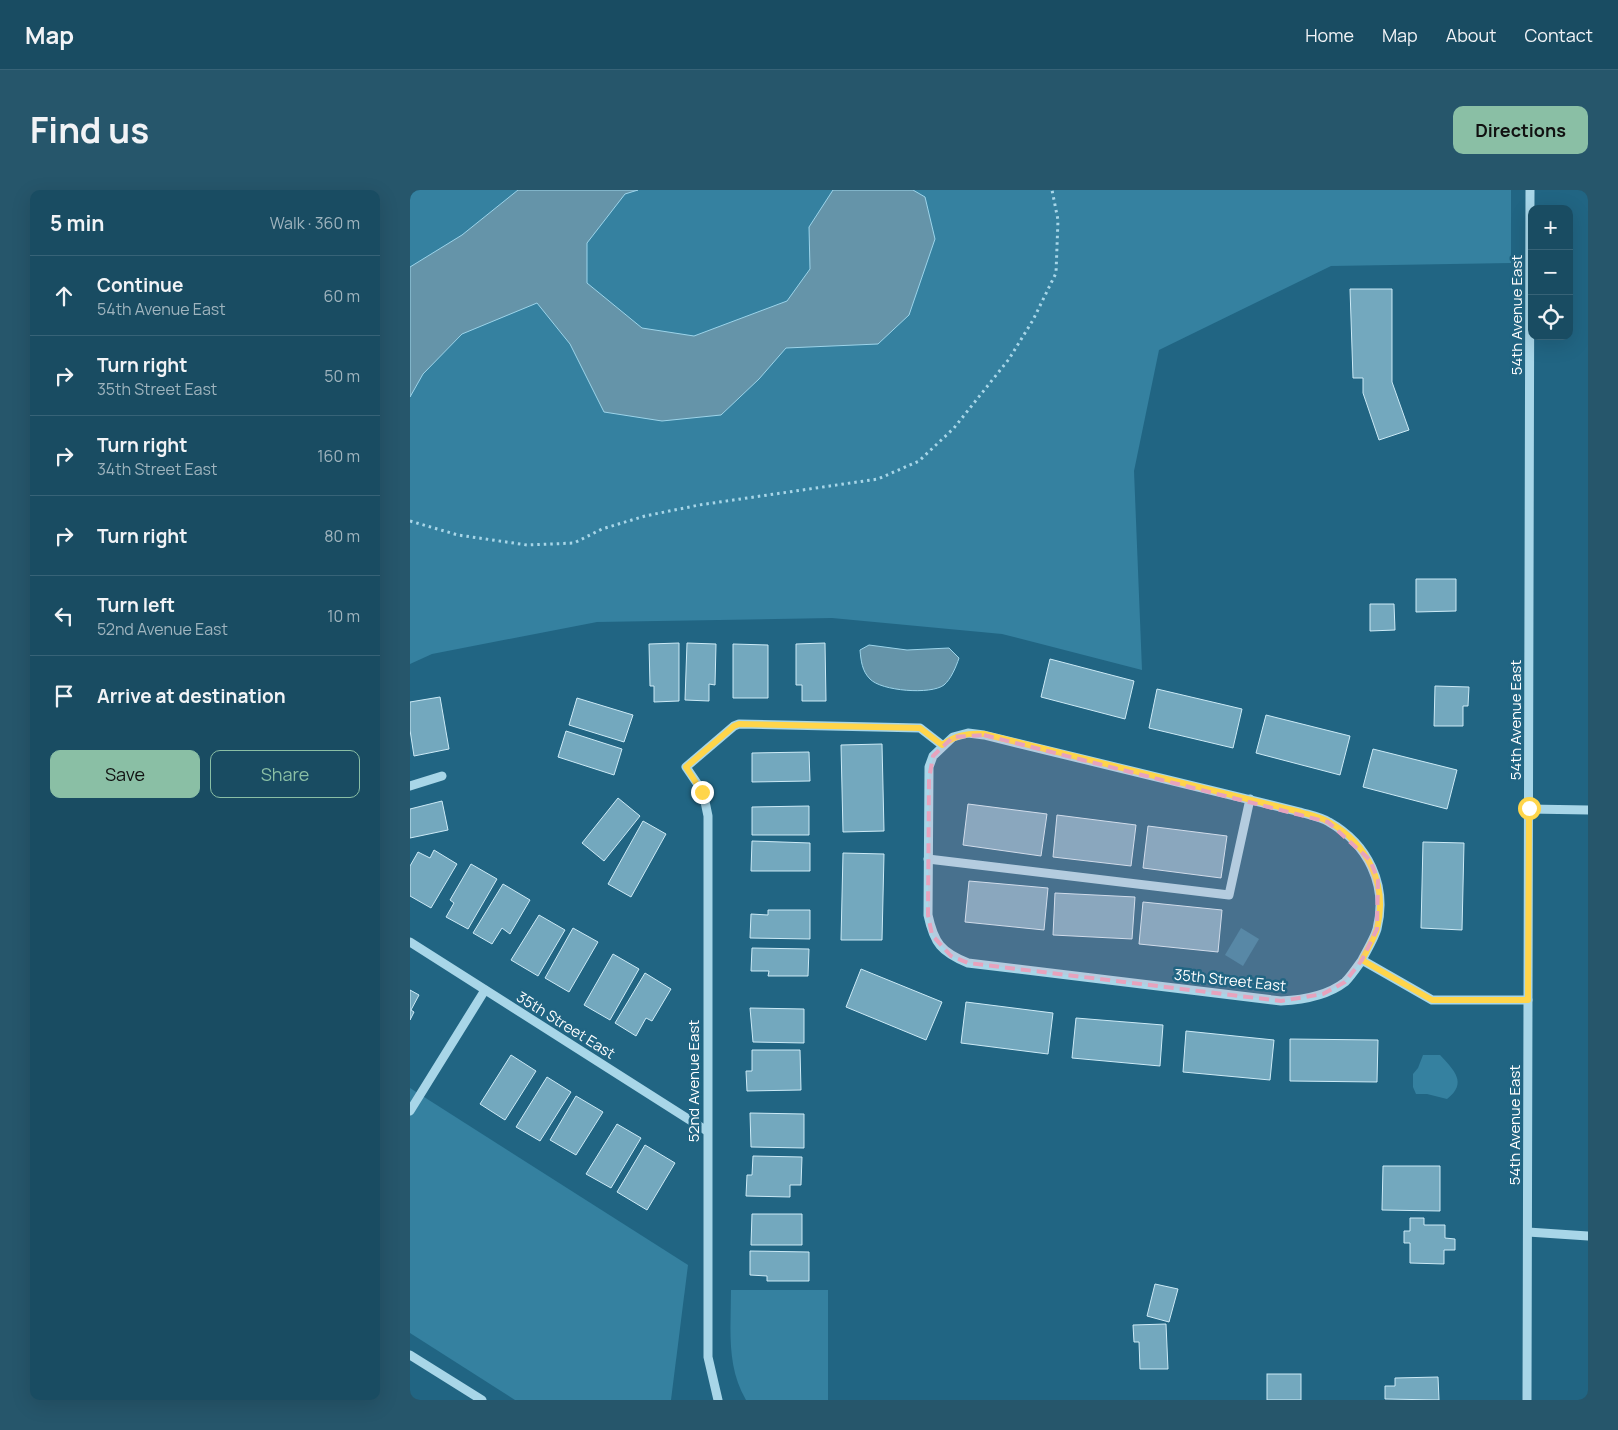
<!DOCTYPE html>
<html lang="en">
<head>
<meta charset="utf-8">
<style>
  body { margin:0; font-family:Manrope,sans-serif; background:#26566b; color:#f1f3f6 }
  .controls { position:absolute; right:15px; top:15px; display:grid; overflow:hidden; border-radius:10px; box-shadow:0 5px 20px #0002 }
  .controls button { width:45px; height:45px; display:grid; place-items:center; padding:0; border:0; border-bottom:1px solid #376377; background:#194c62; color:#f1f3f6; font:25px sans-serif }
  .stop { position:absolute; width:15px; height:15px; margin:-11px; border:4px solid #ffd54a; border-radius:50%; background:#fff }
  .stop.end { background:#ffd54a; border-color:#fff; box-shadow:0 1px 5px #0008 }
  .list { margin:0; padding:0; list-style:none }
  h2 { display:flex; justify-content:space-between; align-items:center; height:65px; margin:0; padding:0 20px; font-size:21px }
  h2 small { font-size:16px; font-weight:400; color:#9fb4be }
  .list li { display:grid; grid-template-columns:32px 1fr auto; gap:15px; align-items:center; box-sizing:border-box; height:80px; padding:0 20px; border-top:1px solid #376377 }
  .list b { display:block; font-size:19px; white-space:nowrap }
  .list p { margin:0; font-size:16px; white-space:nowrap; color:#9fb4be }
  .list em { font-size:16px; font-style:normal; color:#9fb4be }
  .actions { display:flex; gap:10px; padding:15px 20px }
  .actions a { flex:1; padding:11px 0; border:1px solid #8abfa5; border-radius:10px; text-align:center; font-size:18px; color:#8abfa5 }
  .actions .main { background:#8abfa5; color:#111 }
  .icon { flex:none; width:28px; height:28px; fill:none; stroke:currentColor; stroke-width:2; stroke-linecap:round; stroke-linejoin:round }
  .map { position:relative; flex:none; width:1178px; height:1210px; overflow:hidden; border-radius:10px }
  header { display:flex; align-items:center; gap:30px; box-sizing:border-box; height:70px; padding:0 25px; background:#194c62; border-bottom:1px solid #376377 }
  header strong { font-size:24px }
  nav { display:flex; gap:28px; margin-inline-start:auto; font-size:18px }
  .intro { display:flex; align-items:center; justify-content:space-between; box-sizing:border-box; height:120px; padding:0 30px }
  h1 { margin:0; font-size:35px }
  .button { padding:12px 22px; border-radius:10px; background:#8abfa5; color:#111; font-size:18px; font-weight:700 }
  main { display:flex; gap:30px; padding:0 30px }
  aside { flex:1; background:#194c62; border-radius:10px; box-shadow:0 5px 20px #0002 }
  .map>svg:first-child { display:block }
</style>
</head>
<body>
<header>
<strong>Map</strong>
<nav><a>Home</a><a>Map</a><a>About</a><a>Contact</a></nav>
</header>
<div class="intro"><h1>Find us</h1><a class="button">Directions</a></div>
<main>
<aside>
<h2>5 min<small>Walk · 360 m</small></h2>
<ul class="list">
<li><svg class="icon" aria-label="ahead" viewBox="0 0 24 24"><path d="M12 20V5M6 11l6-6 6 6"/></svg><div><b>Continue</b><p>54th Avenue East</p></div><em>60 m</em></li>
<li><svg class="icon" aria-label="right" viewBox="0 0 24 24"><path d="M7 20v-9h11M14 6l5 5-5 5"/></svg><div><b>Turn right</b><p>35th Street East</p></div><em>50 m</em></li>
<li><svg class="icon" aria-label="right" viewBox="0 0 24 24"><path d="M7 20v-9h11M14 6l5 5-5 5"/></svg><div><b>Turn right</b><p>34th Street East</p></div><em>160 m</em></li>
<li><svg class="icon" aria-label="right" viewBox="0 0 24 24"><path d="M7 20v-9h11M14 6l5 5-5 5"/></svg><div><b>Turn right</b></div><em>80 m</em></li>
<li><svg class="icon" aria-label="left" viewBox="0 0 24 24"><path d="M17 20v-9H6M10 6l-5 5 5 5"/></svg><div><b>Turn left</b><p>52nd Avenue East</p></div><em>10 m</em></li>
<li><svg class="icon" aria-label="arrive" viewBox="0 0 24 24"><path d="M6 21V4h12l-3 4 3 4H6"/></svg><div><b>Arrive at destination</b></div></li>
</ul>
<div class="actions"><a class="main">Save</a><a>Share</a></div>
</aside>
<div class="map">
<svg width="1178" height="1210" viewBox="0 0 1178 1210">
  <rect width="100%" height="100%" fill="#216583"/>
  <g fill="#3581a0">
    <polygon points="0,0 1101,0 1101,73 921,76 749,160 724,281 732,480 592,444 422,428 187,432 22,464 0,474"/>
    <polygon points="831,738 849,749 833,776 815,765"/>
    <path d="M1013 865H1030C1044 880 1058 893 1037 909L1017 904H1006L1003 897V884L1008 878Z"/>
    <polygon points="0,898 278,1075 261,1210 105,1210 0,1143"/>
    <path d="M321 1100H418V1210H336C316 1176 321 1138 321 1100Z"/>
  </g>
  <g fill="#6594a9" stroke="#9cd4ea">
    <polygon points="108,0 228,0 215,4 177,53 177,93 232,138 284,146 377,111 400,79 399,37 423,0 503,0 515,7 525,49 499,125 468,154 376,158 349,189 311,225 252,231 194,222 160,154 127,113 52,144 13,184 0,207 0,77 52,45"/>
    <path d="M459 455 497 460 539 458 549 468C546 477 541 489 534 495 521 505 471 501 460 489 452 481 451 471 450 460Z"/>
  </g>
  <g fill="#73a8be" stroke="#cceaf6">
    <polygon points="940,99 982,99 982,192 999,240 969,250 953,203 953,188 943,188"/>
    <polygon points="1006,389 1046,389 1046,421 1006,422"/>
    <polygon points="960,414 984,414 985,440 960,441"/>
    <polygon points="269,453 269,511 244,512 244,496 240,496 239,454"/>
    <polygon points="277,453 306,454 305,495 299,494 299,511 275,510"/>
    <polygon points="415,453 416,511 392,511 392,495 386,495 386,454"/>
    <polygon points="323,454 358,455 358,508 323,508"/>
    <polygon points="640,469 724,491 715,529 631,507"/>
    <polygon points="1025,496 1059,497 1058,516 1053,516 1053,536 1024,536"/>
    <polygon points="747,499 832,519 823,558 739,538"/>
    <polygon points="30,507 39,559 4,566 0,540 0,512"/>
    <polygon points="167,508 223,525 214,552 159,535"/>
    <polygon points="856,525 940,546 930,585 846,563"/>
    <polygon points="156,541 212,559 204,585 148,567"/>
    <polygon points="472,554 474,641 433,642 431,555"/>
    <polygon points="963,559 1047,580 1037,619 953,597"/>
    <polygon points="399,562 400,591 342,592 342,563"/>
    <polygon points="208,608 230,626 194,671 172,653"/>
    <polygon points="32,611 38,640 0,648 0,619"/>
    <polygon points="558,614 637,624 631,666 553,655"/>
    <polygon points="399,616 399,645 342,645 342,617"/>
    <polygon points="647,625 726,635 721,676 643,667"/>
    <polygon points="233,631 256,644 221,707 198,694"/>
    <polygon points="738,636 817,646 811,688 733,678"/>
    <polygon points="342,651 400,653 400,681 341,681"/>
    <polygon points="1013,652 1054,653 1052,740 1011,738"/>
    <polygon points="24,660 47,674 21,718 0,706 0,676 8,662 20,668"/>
    <polygon points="433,663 474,664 472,750 431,750"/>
    <polygon points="61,674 87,689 58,739 36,727 44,713 40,710"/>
    <polygon points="559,691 638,698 634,740 555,732"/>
    <polygon points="93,694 120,710 100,744 92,738 82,754 63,743"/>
    <polygon points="645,703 725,707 722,749 643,745"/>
    <polygon points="733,712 812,720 808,762 729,754"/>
    <polygon points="358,720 400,720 400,749 340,748 341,724 358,725"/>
    <polygon points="129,725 155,740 128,786 101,770"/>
    <polygon points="163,738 188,752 159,802 135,788"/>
    <polygon points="342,758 399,759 398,786 358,786 359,781 341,781"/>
    <polygon points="203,764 229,779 200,830 174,815"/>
    <polygon points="451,779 532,812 516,850 436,817"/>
    <polygon points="235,783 261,799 242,831 236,828 226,846 205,833"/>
    <polygon points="0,800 9,805 1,820 4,822 0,830"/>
    <polygon points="556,812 643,823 638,864 551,853"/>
    <polygon points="340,818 394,819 394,853 343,852"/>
    <polygon points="666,828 753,835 750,876 662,868"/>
    <polygon points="776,841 864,850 860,890 773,882"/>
    <polygon points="880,849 968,850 967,892 880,891"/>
    <polygon points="342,860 390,860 391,900 337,901 336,881 342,881"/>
    <polygon points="101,865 126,881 95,930 70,914"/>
    <polygon points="137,887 161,902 130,951 106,937"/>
    <polygon points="166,906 193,922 166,965 140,950"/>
    <polygon points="340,923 394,924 394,958 341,957"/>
    <polygon points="207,934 231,948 201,998 176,984"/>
    <polygon points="235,955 265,973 237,1020 207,1002"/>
    <polygon points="343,966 392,967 391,995 380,995 380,1007 336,1006 337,985 342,985"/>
    <polygon points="973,976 1030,976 1030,1021 972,1020"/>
    <polygon points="342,1024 392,1024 392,1055 341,1055"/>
    <polygon points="1000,1028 1014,1028 1014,1035 1035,1035 1035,1048 1045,1049 1045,1060 1034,1060 1034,1074 1000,1073 1000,1053 994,1053 994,1041 1000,1041"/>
    <polygon points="340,1061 399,1062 399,1091 357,1091 357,1086 340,1085"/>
    <polygon points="745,1094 768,1099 759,1132 737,1126"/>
    <polygon points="756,1134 758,1179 730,1179 729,1152 724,1152 723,1135"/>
    <rect x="857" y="1184" width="34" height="26"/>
    <polygon points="1028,1187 1029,1210 975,1209 975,1196 985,1196 985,1188"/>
  </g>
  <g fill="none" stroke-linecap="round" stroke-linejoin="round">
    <polyline stroke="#a8d6e8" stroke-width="3" stroke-dasharray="2.5 4" stroke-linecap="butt" points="0,331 48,345 117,355 164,353 192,339 235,326 289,315 468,289 509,271 544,238 599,169 623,130 646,83 648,30 642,0"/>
    <g stroke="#a8d6e8" stroke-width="9">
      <polyline points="0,596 32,586"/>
      <polyline points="1119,619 1178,620"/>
      <polyline points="518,669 819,705 840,609"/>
      <polyline points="0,752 297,941"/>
      <path d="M952 770C957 760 964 749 967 739 978 695 958 654 919 632 911 627 900 625 890 622L574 545 558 543 543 547 523 566 519 577 518 725C524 753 531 762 558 773L871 811C892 810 917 806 935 792 941 786 947 777 952 770L1022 810H1118"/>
      <polyline points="0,921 75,800"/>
      <polyline points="1118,1042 1178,1046"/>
      <polyline points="0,1165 72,1210"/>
      <polyline points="308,1210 298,1167 298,626 293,602 276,577 324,536 329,534 510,538 532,555"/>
      <polyline points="1117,1210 1120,0"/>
    </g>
  </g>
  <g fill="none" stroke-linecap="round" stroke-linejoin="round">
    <path stroke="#ffd54a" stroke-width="6" d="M292 602 276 577 324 536 329 534 510 538 532 555C546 545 557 543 574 544L890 622C900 625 911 627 919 632 958 654 978 695 967 739 964 749 957 760 952 770L1022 810H1118L1119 618"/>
  </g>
  <path fill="#e7a3bd" fill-opacity="0.2" stroke="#e7a3bd" stroke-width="4" stroke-dasharray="10 6" stroke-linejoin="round" d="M574 545 918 632 960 670 968 690 967 739 952 770 935 792 913 804 871 811 558 773 541 766 522 745 518 725 519 589 523 566 543 547Z"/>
  <g text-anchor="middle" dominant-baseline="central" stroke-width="5" stroke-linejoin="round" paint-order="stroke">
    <g font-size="15" fill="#fff" stroke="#216583">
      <text transform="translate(1106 125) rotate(-90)">54th Avenue East</text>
      <text transform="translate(1105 530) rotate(-90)">54th Avenue East</text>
      <text transform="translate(820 790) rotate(6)">35th Street East</text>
      <text transform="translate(156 835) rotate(32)">35th Street East</text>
      <text transform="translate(283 891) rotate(-90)">52nd Avenue East</text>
      <text transform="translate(1104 935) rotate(-90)">54th Avenue East</text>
    </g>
  </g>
</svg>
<div class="controls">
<button>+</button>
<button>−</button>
<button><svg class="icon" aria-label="locate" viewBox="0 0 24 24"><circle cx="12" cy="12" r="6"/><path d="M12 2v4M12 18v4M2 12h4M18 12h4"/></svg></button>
</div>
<div class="stop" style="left:1119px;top:618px"></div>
<div class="stop end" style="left:292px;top:602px"></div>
</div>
</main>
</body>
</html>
